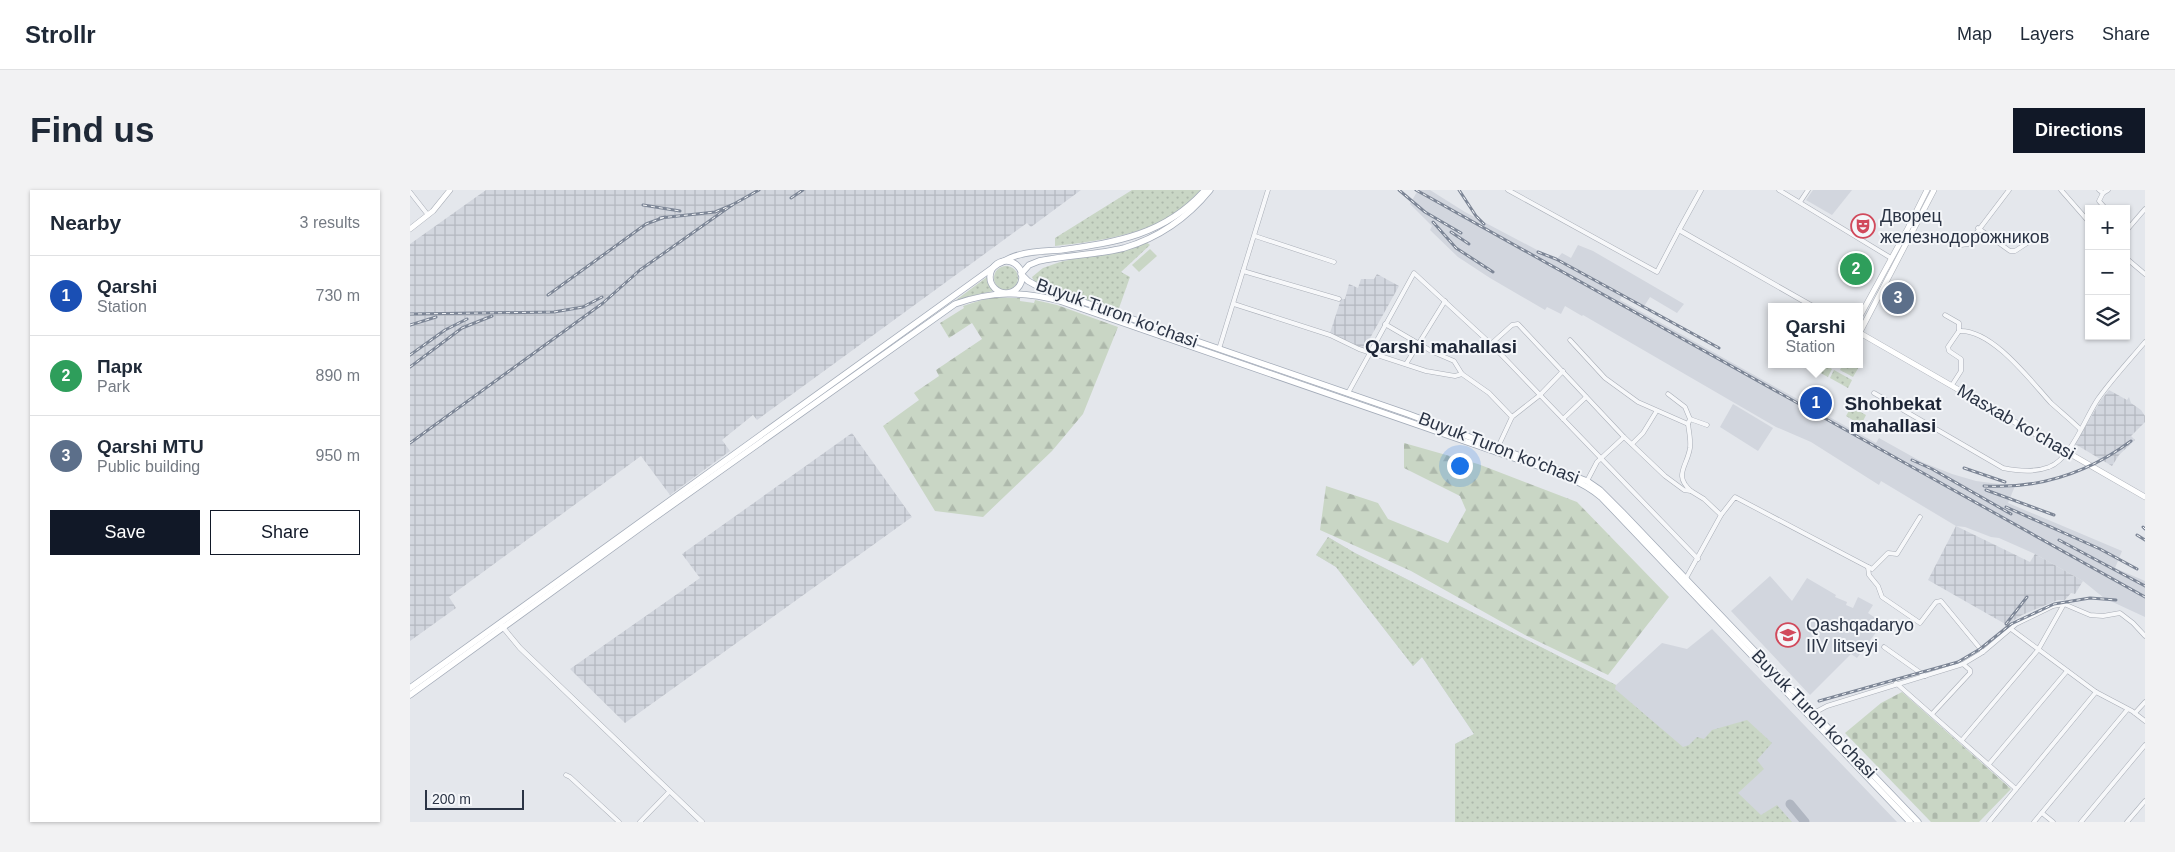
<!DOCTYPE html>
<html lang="en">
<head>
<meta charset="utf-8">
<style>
  body { margin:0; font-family:Helvetica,sans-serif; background:#f2f2f3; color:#1f2937 }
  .controls { position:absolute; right:15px; top:15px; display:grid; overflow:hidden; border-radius:0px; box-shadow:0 1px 4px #0004 }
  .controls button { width:45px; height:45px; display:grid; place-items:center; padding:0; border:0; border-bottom:1px solid #e0e1e3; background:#fff; color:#1f2937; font:25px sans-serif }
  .scale { position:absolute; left:15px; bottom:12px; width:99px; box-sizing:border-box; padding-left:5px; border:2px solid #2b3445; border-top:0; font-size:14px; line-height:18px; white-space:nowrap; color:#2b3445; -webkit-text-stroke:4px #f4f6f9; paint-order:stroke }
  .you { position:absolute; left:1049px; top:275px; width:18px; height:18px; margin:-12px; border:4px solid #fff; border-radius:50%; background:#1a73e8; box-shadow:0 0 0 8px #1a73e833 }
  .badge { display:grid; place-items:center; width:32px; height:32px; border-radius:50%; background:#111827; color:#fff; font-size:16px; font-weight:700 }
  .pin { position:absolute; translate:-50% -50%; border:2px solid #fff; box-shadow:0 1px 5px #0006 }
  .popup { position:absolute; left:1358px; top:113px; width:95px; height:65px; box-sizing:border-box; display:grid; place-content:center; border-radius:0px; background:#fff; filter:drop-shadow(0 1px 4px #0005); font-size:16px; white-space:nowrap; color:#747a83 }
  .popup b { font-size:19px; color:#1f2937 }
  .popup::after { content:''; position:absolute; left:50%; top:100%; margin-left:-10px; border:10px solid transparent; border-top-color:#fff }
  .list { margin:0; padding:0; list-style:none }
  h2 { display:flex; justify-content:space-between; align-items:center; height:65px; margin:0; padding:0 20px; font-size:21px }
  h2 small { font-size:16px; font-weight:400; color:#747a83 }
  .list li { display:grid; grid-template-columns:32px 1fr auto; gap:15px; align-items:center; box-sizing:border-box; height:80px; padding:0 20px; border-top:1px solid #e0e1e3 }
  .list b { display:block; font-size:19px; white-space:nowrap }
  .list p { margin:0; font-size:16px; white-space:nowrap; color:#747a83 }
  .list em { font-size:16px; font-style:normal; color:#747a83 }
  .actions { display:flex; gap:10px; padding:15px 20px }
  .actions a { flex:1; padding:11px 0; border:1px solid #111827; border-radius:0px; text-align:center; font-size:18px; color:#111827 }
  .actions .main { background:#111827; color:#fff }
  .icon { flex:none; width:28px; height:28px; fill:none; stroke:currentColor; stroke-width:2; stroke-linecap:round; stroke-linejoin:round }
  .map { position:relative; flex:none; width:1735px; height:632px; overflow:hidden; border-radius:0px }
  header { display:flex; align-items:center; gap:30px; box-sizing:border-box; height:70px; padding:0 25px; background:#fff; border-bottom:1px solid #e0e1e3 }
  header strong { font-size:24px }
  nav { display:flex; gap:28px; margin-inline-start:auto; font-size:18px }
  .intro { display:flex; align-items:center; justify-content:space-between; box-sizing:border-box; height:120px; padding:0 30px }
  h1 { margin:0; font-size:35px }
  .button { padding:12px 22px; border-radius:0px; background:#111827; color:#fff; font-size:18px; font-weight:700 }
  main { display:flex; gap:30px; padding:0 30px }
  aside { flex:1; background:#fff; border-radius:0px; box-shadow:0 1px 4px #0004 }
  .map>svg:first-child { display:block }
</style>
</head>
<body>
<header>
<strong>Strollr</strong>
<nav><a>Map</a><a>Layers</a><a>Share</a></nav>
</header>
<div class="intro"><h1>Find us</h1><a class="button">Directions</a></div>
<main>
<aside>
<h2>Nearby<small>3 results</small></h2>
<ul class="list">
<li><span class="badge" style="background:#1a4fb4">1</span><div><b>Qarshi</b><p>Station</p></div><em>730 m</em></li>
<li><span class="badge" style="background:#2e9e5b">2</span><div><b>Парк</b><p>Park</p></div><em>890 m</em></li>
<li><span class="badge" style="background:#5c6f8a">3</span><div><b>Qarshi MTU</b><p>Public building</p></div><em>950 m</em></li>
</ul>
<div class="actions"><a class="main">Save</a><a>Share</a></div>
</aside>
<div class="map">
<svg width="1735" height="632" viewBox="0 0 1735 632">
  <defs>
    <pattern id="industrial-grid" width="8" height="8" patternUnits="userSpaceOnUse" patternTransform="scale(1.25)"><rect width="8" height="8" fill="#d2d6de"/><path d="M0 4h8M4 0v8" fill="none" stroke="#b4b8c0"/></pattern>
    <pattern id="green-dots" width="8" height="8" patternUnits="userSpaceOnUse" patternTransform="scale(1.25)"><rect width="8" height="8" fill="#c9d6c5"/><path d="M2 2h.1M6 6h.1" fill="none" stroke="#adb8ab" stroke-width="1.8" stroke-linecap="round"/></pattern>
    <pattern id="forest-firs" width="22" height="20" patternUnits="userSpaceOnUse" patternTransform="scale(1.25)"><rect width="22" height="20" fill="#c9d6c5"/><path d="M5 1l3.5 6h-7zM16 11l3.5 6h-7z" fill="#adb8ab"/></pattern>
    <pattern id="cemetery-stones" width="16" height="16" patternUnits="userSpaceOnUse" patternTransform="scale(1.25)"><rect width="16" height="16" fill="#c9d6c5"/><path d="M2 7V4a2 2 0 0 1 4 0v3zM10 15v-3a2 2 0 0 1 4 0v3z" fill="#adb8ab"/></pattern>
  </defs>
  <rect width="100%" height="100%" fill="#e4e7ec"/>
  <g fill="#d2d6de">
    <polygon points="1008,0 1020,0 1055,22 1146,70 1152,63 1161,68 1168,55 1183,61 1274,114 1267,123 1240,107 1233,118 1212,106 1210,110 1466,253 1469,248 1512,272 1542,284 1566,291 1605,296 1598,313 1712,361 1705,378 1735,391 1735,427 1694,408 1673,391 1625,364 1589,348 1581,347 1555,337 1546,336 1471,291 1469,295 1401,252 1366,237 1173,125 1172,126 1155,116 1151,124 1137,117 1135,120 1080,88 1048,67 1020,40 1022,36 1000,14"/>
    <polygon points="1403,0 1442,0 1422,25 1396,10"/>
    <polygon points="1323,214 1363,238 1348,261 1310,237"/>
    <polygon points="918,347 945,363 1206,495 1252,453 1277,459 1302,439 1487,632 1045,632 1045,554 1064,544 1012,467 1003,476 926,377 906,365"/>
    <polygon points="1360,386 1382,411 1397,388 1426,405 1425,407 1437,412 1436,415 1443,418 1448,407 1463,415 1458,423 1473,433 1447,468 1441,464 1400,505 1321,421"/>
  </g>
  <g fill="url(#industrial-grid)">
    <polygon points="76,0 671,0 621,37 617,33 347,230 343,225 312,250 320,261 260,305 231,266 39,407 46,418 0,451 0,54"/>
    <polygon points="967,84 989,96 954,159 920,143 931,109 935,109 939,94 948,98 951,89 964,89"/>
    <polygon points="1699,200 1717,210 1719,207 1721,213 1731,220 1735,226 1735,232 1721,246 1725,250 1709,265 1702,276 1665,254 1691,210"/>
    <polygon points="442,243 502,327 215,533 160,479 290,388 272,364"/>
    <polygon points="1546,336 1620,372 1625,364 1673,391 1665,404 1661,403 1655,410 1648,410 1612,425 1597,435 1518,390"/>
  </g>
  <g fill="url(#green-dots)">
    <path d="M722 0H791C756 43 697 50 645 56V48Z"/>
    <polygon points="736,52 740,55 711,82 720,87 708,121 624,91 622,87 633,78 650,72"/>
    <circle cx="596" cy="88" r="12"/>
    <polygon points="577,87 583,101 546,110"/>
    <polygon points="1400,174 1414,174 1422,179 1418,187 1399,177"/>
    <polygon points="1433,174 1450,175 1443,187 1430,180"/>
    <polygon points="1424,180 1442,190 1438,198 1420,188"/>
    <polygon points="1441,217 1456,225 1451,235 1436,226"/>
    <polygon points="918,347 945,363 1206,495 1205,499 1273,557 1279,555 1287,547 1294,549 1302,540 1337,530 1362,553 1347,570 1354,579 1328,603 1351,625 1367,615 1382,632 1045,632 1045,554 1064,544 1012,467 1003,476 926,377 906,365"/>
  </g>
  <g fill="url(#forest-firs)">
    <polygon points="581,107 607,108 610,108 610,111 624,113 625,110 647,115 708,137 673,224 642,261 573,327 525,321 473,236 509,210 504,203 529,186 526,180 572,149 562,133 539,148 530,133 554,118 553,116"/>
    <polygon points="994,253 1068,274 1167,312 1259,407 1198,485 1115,445 1001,381 910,340 916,296 968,313 978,329 1038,353 1056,320 1050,306 994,278"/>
  </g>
  <polygon fill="url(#cemetery-stones)" points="1492,502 1601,599 1569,632 1521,632 1435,543 1471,513"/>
  <polygon fill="#c9d6c5" points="740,59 747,66 729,82 722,75"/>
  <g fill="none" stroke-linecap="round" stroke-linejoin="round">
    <polyline stroke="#b0b6c1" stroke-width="9" points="1380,614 1395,632"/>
    <g stroke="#a9aeb7" stroke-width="5">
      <g id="minor">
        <polyline points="1098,0 1247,82 1269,40"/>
        <polyline points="1369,0 1481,68"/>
        <polyline points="1651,0 1679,32"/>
        <polyline points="1689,0 1693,3 1698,0"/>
        <polyline points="0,2 18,25"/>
        <polyline points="1693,3 1689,11 1696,19"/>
        <polyline points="1390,12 1398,0"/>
        <polyline points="1568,38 1600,61 1605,61 1631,44"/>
        <polyline points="1716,41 1735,19"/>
        <polyline points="845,46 924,72"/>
        <polyline points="1551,55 1558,54 1599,0"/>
        <polyline points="1716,68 1735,84"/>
        <polyline points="833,81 929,109"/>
        <polyline points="824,114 920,145 949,159 1016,181 1045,186 1052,184"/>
        <polyline points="1535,125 1549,133 1549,141"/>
        <polyline points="975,134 1023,162 1044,171 1052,184 1079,203 1102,227"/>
        <polyline points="1160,150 1195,188 1228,212 1278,234 1280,229 1297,235"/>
        <polyline points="1081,154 1102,135 1108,134 1214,247 1255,286 1274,300 1281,301 1294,309 1311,325"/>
        <polyline points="809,159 858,0"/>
        <polyline points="996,174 1035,111"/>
        <path d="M1542 195 1551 181V169L1539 161 1538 157 1549 141C1582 139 1620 190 1641 213 1651 222 1661 230 1670 239"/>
        <polyline points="938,203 1004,83 1081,154 1288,369"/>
        <path d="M1464 203 1593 278C1608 281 1624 283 1639 277 1661 269 1675 228 1688 209 1702 189 1719 171 1735 152"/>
        <polyline points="1258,204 1275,217 1280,229"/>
        <polyline points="1153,229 1176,207"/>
        <path d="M1278 234C1279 242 1281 250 1280 258 1277 277 1263 285 1281 301"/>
        <polyline points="1222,254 1233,243 1246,222"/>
        <polyline points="1088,257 1102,227 1130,205 1153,181"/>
        <polyline points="1177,291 1187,272 1214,247"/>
        <polyline points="1458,377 1459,385 1468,396 1472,407 1510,433 1526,412 1531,411 1573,462"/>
        <polyline points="1275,390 1311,325 1325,307 1462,379 1478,363 1487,364 1510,327"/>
        <polyline points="1601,439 1686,502 1722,521 1735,531"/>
        <polyline points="1474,457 1515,486"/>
        <polyline points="1486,493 1606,599"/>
        <polyline points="1725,523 1735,512"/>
        <polyline points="1402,524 1417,516 1553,474 1573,462 1606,434 1643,416 1654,414 1680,425 1693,426 1710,423 1723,433 1735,446"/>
        <polyline points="1522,524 1560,483 1560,480 1553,474"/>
        <polyline points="1552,550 1628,460 1654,414"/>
        <polyline points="1579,574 1657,481"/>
        <polyline points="156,585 160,587 209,632"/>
        <polyline points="1632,623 1643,632"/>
        <polyline points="230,632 259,602"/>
        <polyline points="1579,632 1686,502"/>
        <polyline points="1624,632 1717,520"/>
        <polyline points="1671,632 1735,555"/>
        <polyline points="1717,632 1735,611"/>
      </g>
    </g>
    <g stroke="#a9aeb7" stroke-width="5.5">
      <g id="tertiary">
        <polyline points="1291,0 1269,40 1404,117"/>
        <polyline points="91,435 110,458 292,632"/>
      </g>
    </g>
    <g stroke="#a9aeb7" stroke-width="6">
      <g id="secondary">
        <polyline points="0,39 23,21 40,0"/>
        <polyline points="1450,126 1497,40 1517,0"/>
        <polyline points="1450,142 1524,0"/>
        <polyline points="1450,143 1735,307"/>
      </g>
    </g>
    <g stroke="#a3abb8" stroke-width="7">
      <g id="primary">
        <path d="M800 0C778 27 748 48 714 58 687 65 657 65 629 71L619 75 611 84 618 91 627 96 998 224 1177 291 1190 300 1212 322 1508 632"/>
        <circle cx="596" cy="87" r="16"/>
        <path d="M0 498 588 74C595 71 602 66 609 65 622 61 637 61 651 60 707 52 755 45 795 0"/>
        <path d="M0 505 237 333 545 114C581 101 614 101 650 111L1089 263C1122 275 1166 285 1192 308L1500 632"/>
      </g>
    </g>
    <use href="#minor" stroke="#f7f8fa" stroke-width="4"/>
    <use href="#tertiary" stroke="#f7f8fa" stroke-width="4.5"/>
    <use href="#secondary" stroke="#fff" stroke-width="5"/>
    <use href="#primary" stroke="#fff" stroke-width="5.5"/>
    <g stroke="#7d8696" stroke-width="3">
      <g id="rail">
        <polyline points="989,0 1015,22 1051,43"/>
        <polyline points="1006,0 1735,407"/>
        <polyline points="1049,0 1066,26 1074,34"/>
        <polyline points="381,8 393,0"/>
        <polyline points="233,15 270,21"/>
        <polyline points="250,28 305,22 322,15 349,0"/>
        <polyline points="1023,32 1046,58 1083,82"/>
        <polyline points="1041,42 1059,54"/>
        <polyline points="1128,62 1146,69 1309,158"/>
        <polyline points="138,105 236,34 255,27"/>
        <polyline points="0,124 144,122 173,117 192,107"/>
        <polyline points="0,135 26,127"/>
        <polyline points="0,165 35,140 57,129"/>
        <polyline points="0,177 52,138 82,126"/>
        <polyline points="0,253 193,113 230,80 322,15"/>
        <polyline points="1502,270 1522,279 1601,324"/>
        <polyline points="1554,278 1595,292"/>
        <path d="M1574 296C1628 299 1678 283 1721 251"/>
        <polyline points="1576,300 1644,325"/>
        <polyline points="1596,317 1690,359 1727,379"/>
        <polyline points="1733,337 1735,339"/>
        <polyline points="1727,345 1735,350"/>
        <polyline points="1649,350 1735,396"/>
        <polyline points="1596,434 1617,407"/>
        <polyline points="1409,511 1548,472 1570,459 1601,434 1644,414 1680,408 1706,410"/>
      </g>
    </g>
    <use href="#rail" stroke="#f4f6f9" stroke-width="1" stroke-dasharray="4" stroke-linecap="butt"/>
  </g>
  <defs>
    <g id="theatre-ring" transform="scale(1.25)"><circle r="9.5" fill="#f4f6f9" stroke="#d1495b" stroke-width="1.5"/><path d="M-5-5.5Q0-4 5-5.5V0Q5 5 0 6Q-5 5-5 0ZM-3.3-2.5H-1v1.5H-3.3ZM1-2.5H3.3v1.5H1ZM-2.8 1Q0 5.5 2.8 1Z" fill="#d1495b"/></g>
    <g id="university-ring" transform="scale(1.25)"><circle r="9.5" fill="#f4f6f9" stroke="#d1495b" stroke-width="1.5"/><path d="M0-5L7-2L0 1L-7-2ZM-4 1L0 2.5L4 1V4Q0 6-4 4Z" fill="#d1495b"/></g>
  </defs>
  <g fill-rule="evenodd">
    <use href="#theatre-ring" x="1453" y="36"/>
    <use href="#university-ring" x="1378" y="445"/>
  </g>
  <g text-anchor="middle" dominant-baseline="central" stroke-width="4" stroke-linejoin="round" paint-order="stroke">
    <g font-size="18" fill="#2b3445" stroke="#f4f6f9" text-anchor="start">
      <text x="1470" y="26">Дворец<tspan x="1470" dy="21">железнодорожников</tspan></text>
      <text x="1396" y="435">Qashqadaryo<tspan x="1396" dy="21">IIV litseyi</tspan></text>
    </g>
    <g font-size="18" fill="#2b3445" stroke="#f4f6f9">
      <text transform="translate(707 123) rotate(20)">Buyuk Turon ko'chasi</text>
      <text transform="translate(1606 232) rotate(30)">Masxab ko'chasi</text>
      <text transform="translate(1089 258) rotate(21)">Buyuk Turon ko'chasi</text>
      <text transform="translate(1404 524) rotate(46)">Buyuk Turon ko'chasi</text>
    </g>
    <g font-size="19" font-weight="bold" fill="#1d2536" stroke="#f4f6f9">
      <text x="1031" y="156">Qarshi mahallasi</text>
      <text x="1483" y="213">Shohbekat<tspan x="1483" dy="22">mahallasi</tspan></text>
    </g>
  </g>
</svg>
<div class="controls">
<button>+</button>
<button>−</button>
<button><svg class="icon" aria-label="layers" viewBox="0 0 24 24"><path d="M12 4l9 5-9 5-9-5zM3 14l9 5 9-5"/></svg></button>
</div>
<div class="scale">200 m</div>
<div class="you"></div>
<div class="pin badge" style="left:1406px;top:213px;background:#1a4fb4">1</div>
<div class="popup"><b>Qarshi</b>Station</div>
<div class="pin badge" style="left:1446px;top:79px;background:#2e9e5b">2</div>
<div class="pin badge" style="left:1488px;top:108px;background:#5c6f8a">3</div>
</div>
</main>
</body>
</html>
